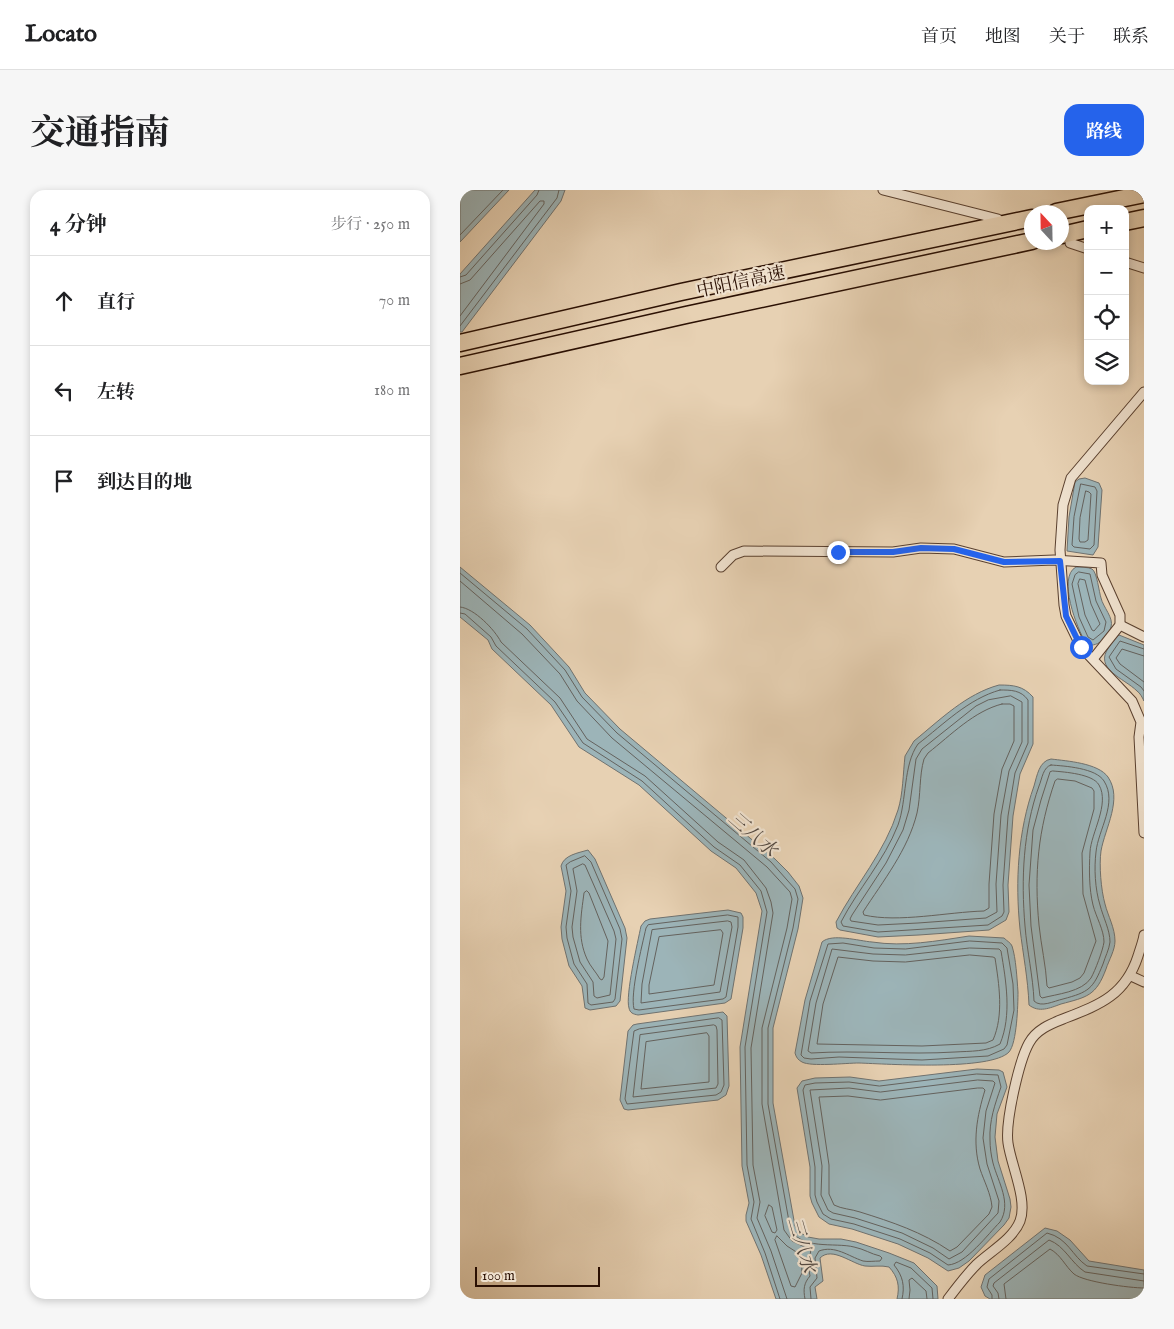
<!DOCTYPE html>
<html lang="zh">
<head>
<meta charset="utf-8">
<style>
  body { margin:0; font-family:"IM FELL English","Noto Serif SC",serif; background:#f6f6f6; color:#202124 }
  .controls { position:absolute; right:15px; top:15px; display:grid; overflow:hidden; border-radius:10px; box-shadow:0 2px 8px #0003 }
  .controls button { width:45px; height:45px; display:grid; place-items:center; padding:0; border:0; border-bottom:1px solid #e0e0e0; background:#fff; color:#202124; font:25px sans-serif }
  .compass { position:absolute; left:564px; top:15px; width:45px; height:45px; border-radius:50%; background:#fff; box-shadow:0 2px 8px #0003; rotate:338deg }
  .scale { position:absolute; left:15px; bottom:12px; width:125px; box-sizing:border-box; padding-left:5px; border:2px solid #2b1003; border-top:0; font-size:14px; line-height:18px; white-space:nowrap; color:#2b1003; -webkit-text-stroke:4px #efe1ce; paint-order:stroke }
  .stop { position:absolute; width:15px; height:15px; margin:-11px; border:4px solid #2563eb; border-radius:50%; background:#fff }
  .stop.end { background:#2563eb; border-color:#fff; box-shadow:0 1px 5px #0008 }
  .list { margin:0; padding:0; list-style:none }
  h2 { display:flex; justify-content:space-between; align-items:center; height:65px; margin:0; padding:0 20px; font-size:21px }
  h2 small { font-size:16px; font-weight:400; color:#757577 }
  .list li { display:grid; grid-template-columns:32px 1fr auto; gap:15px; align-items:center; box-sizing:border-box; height:90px; padding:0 20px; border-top:1px solid #e0e0e0 }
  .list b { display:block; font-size:19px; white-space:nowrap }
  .list em { font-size:16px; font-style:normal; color:#757577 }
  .icon { flex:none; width:28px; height:28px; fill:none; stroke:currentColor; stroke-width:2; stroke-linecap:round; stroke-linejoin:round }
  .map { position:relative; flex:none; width:684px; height:1109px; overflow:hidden; border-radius:15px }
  header { display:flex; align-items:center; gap:30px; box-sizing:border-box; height:70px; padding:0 25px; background:#fff; border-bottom:1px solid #e0e0e0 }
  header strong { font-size:24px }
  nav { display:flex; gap:28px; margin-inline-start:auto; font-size:18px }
  .intro { display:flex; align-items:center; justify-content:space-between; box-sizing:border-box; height:120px; padding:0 30px }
  h1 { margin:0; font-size:35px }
  .button { padding:12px 22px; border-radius:15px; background:#2563eb; color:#fff; font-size:18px; font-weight:700 }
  main { display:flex; gap:30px; padding:0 30px }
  aside { flex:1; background:#fff; border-radius:15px; box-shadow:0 2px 8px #0003 }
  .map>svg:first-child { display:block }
</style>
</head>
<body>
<header>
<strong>Locato</strong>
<nav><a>首页</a><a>地图</a><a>关于</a><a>联系</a></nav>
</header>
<div class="intro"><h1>交通指南</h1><a class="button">路线</a></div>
<main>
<aside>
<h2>4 分钟<small>步行 · 250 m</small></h2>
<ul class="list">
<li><svg class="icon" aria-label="ahead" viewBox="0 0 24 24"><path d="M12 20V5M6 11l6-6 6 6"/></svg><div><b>直行</b></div><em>70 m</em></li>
<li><svg class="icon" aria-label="left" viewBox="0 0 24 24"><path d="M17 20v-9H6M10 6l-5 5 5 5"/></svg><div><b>左转</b></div><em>180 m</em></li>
<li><svg class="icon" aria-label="arrive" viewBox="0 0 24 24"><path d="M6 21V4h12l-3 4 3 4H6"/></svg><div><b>到达目的地</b></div></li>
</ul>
</aside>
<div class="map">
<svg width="684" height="1109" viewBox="0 0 684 1109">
  <rect width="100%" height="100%" fill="#e7d1b3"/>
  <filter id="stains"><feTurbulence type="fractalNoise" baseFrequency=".004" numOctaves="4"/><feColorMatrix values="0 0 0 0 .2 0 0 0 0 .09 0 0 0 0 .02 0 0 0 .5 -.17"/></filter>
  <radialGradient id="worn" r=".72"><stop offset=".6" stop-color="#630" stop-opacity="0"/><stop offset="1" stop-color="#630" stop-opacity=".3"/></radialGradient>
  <g fill="#9cb4b8" stroke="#6f7270">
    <polygon points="0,0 49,0 0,52"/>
    <polygon points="75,0 105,0 101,11 2,142 0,142 0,84"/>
    <polygon points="625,288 639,293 642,300 638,357 633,365 607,361 609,327 615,292 619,289"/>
    <path d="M0 377 70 435 109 477 125 503 160 539 315 669 328 682 339 696 343 708 338 739 313 838V913L335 1036 339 1042 348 1047 359 1049H381L396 1052 429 1063 454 1073 477 1096 478 1109H437C440 1096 438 1087 429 1077 421 1075 413 1077 405 1076 392 1074 372 1056 360 1068L363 1091 355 1097 357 1109H316L301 1065 286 1031V1025L289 1013 282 976 280 857 302 721 296 703 276 678 251 661 179 595 119 557 91 515 32 459 28 450 0 427Z"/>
    <path d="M616 377C620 377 628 377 632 379 637 382 639 402 641 408 643 417 654 428 651 437 649 447 635 460 626 453 617 439 597 387 616 377Z"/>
    <path d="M659 445 684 455V511C682 507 680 503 677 501 664 488 633 479 649 457 652 452 654 448 659 445Z"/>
    <path d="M539 495C554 495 563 496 573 507V554L560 584 553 626 548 695 549 722 546 730 529 740 459 745 418 747 380 740 377 738 376 732C396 694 425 662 438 620 443 604 443 584 445 566L454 551C481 529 506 504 539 495Z"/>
    <path d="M591 569C607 571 638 573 648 587 663 609 645 638 641 661 639 675 641 700 645 714 648 726 655 738 655 751 655 760 649 770 646 779 636 806 627 807 601 814 590 818 579 823 569 815 568 789 563 764 560 739 555 691 558 641 574 596 577 586 579 571 591 569Z"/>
    <path d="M128 660 135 669 165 738 167 748 160 811 156 816 130 820 125 818 122 796 109 776 102 749 101 737 106 701 101 676C104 665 118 663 128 660Z"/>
    <path d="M268 720 281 723 283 727V738L271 809 265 813 178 825C173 824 170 823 169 818 165 806 178 751 181 736L185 731 190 729Z"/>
    <path d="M509 746 544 748C547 751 551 753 552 756 556 768 557 789 558 802 558 814 557 853 549 862 531 881 427 874 399 873 386 873 351 877 342 872 338 870 336 867 335 863L345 810 362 752C372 743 399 751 412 752 444 757 477 751 509 746Z"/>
    <polygon points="263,822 267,826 269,896 266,905 258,910 168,920 164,919 160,910 168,841 173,835 177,834"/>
    <polygon points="517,879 539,880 543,882 547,897 537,924 535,947 538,971 550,1009 551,1017 549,1028 544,1035 509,1071 499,1078 488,1081 468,1068 438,1054 392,1039 369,1034 359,1027 352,1013 350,1006 350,977 337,898 342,891 355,888 390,887 419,891"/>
    <polygon points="585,1038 597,1041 610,1050 629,1071 684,1080 684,1109 530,1109 525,1106 521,1097 525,1085"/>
  </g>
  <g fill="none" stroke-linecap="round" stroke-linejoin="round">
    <g stroke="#64625e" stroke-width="1">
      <polyline points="0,45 43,0"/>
      <polyline points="0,87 6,85 77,5 79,0"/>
      <polyline points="0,94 10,90 80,11 84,11 84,14 0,126"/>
      <polyline points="0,136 97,8 99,0"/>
      <polygon points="621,294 635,297 637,301 634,355 630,359 614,357 612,355 614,327"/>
      <polygon points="626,301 629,302 631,304 628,350 625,352 620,352 619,349 620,328"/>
      <polygon points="619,382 630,384 636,411 646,432 644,441 633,450 628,447 619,427 612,394 615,385"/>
      <path d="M0 383 67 439 105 480 122 507 157 543 311 672 335 699 338 709 333 738 308 838V914L330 1037C339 1061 375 1052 394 1057 404 1059 411 1064 420 1066L422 1068 420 1071C414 1071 408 1072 403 1071 388 1066 375 1055 359 1061L355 1068 357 1088 350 1097 351 1109"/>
      <polygon points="620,389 625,390 631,414 640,434 634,441 632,440 625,425 618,394"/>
      <path d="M0 391 62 444 100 484 117 511 152 548 307 677 330 702 332 709 327 738 302 838V914L324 1040 332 1051 351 1060 348 1074 350 1086C344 1093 343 1099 345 1109"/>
      <path d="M0 417C14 418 35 440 41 452L100 508 127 549 185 586 258 652 284 670 306 698 311 712 313 723 291 858 293 975 300 1012 297 1028 311 1061 327 1109"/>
      <polyline points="0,423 5,424 31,447 36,456 95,512 123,553 182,591 254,657 280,675 301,701 307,722 285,857 287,975 294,1012 291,1029 305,1063 320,1109"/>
      <polyline points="684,459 660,451 649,467 656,479 681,497 684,501"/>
      <polyline points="684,466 662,459 656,468 660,474 684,492"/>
      <path d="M540 500C551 500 561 500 568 510V553L555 583 548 626 543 695 544 722 542 726 528 735 418 742 383 736 381 732C398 699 424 671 438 635 447 610 443 575 458 554 484 534 508 509 540 500Z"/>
      <polygon points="551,506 562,512 562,552 549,581 541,625 536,694 537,722 526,728 458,733 418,735 391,731 390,729 392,725 426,673 443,640 449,620 456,569 462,559 516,516 528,510"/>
      <path d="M542 514H550L554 516V551L542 579 534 624 529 694V718L524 721C488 722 438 733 404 725L403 722C423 691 448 660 457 623 461 605 459 586 464 569L468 563C491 545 514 521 542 514Z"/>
      <path d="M591 575C605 576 636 578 644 591 658 613 638 640 636 662 634 678 635 699 640 715 643 727 650 740 650 752 649 760 645 767 643 774 633 799 629 802 603 809 594 811 581 818 574 811 573 786 567 761 565 736 561 689 563 641 579 596 582 589 583 577 591 575Z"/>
      <path d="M593 581C605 582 633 584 639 595 650 614 631 643 630 662 629 679 629 699 633 715 636 727 644 740 644 752 643 760 635 781 631 788 622 802 597 804 582 808L580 806 571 736 569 695 573 640 581 610 590 582Z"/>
      <path d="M598 589 615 591 632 598 634 601V619L622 663 623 704 636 751 624 783 620 788 612 792 589 798 587 796C586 776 581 755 579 735 574 683 578 640 595 591Z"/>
      <polygon points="125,666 131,672 160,739 162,749 155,809 153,812 131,815 128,813 127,794 114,774 107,748 106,737 111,701 106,675 110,672"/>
      <polygon points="123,674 125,675 154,741 156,749 150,805 137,808 134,806 133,792 120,772 113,747 112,737 117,701 113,679"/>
      <path d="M127 701 129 703 148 751 144 787 142 790 140 789C136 782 130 776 127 769 117 747 121 726 124 703Z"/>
      <path d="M268 725 278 727V737L266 807 263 809 179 820 174 819C170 803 182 756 186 738L188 735Z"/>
      <polygon points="268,731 271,732 272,737 260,802 181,813 182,794 192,740"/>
      <polygon points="261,740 263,743 254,795 189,804 189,795 199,747"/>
      <polygon points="510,751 542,753 547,758 553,794 554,820 547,855 544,859 528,866 462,870 379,867 351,869 344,868 341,865 350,811 368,754 383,753 414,758 445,759"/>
      <path d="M510 758 539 759 541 761C546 791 552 825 540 854 526 862 511 861 495 862 447 865 399 860 351 863L348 861 356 813 372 759 413 764 445 765Z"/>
      <path d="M510 765 533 767 535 768C539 794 544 825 533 850L526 853 462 856 357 854 363 814 378 767 413 771 445 772Z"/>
      <polygon points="259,828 262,830 264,895 261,902 256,905 167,914 165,909 174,841 179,839"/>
      <polygon points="254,835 256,836 257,840 258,894 256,898 173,907 180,845"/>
      <polygon points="247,843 249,846 249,892 181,899 186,852"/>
      <path d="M517 884 538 885 541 897C535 914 529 931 530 950 530 957 531 965 533 973 538 992 552 1013 540 1032 528 1044 506 1074 488 1075L470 1063 440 1049 394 1034 371 1029 363 1024 357 1012 355 1005V977L343 900 345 895 355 893 389 892 419 896Z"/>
      <polygon points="518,890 533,891 535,893 526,921 523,948 527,974 539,1011 538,1023 502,1062 489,1069 473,1058 442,1043 395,1028 373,1023 368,1020 361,1005 362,976 350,900 389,898 420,902"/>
      <path d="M518 898H523L525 900C517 926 512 952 520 979 524 991 531 1004 532 1017L529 1024 497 1057 490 1061C462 1042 432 1032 400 1022 391 1019 382 1019 374 1015L369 1004V975L359 907 388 906 420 910Z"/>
      <polygon points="309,1015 312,1017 317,1040 315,1043 312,1042 305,1026"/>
      <polygon points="317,1046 327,1056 341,1065 342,1083 335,1097 331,1096 315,1050"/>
      <path d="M442 1109C445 1096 443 1086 434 1075L436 1072 451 1078 472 1098 473 1109"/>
      <polyline points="449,1109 450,1100 449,1090 452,1088 466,1101 467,1109"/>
      <path d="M532 1109V1105L527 1097 529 1089 587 1043C608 1048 612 1066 627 1076L684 1084"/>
      <path d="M539 1109 538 1103 533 1096 534 1093 589 1050C605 1056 611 1073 625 1082L684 1091"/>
      <path d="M546 1109 544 1094 590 1059C601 1065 605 1076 614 1084 624 1092 670 1098 684 1098"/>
    </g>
    <polyline stroke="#c1aa90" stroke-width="9" stroke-dasharray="9 4.5" stroke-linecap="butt" points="555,35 572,40"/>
    <g stroke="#5a402f" stroke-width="11">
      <g id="minor">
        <polyline points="423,0 538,29"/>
        <polyline points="610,53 628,59"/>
        <polyline points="665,72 684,78"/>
        <polyline points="684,202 611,288 603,315 600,360 604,415 606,426 621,457 672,511 681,532 679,547 684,643"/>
        <polyline points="261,377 273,365 284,361 433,362 461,358 494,359 544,372 594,370 641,373 642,385 660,425 660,435 633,469"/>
        <polyline points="660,435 684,447"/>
        <polyline points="671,786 684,792"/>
        <path d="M488 1109C497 1097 507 1084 517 1074 531 1061 553 1049 560 1031 568 1010 551 975 548 953 545 932 559 871 569 853 576 840 590 834 603 829 639 815 665 806 678 766 680 759 683 752 684 745"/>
      </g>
    </g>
    <g stroke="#2b1003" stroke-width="19">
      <g id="motorway">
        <polyline points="596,22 684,4"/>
        <polyline points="665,32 684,28"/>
        <polyline points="602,45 628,39"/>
        <polyline points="0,153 221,102 572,28"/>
        <polyline points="0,176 226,125 572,51"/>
      </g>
    </g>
    <use href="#minor" stroke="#efe1ce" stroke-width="9"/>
    <use href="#motorway" stroke="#e7d1b3" stroke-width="16"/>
  </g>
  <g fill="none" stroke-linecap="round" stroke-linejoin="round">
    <polyline stroke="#2563eb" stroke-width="6" points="378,362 433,362 461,358 494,359 544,372 600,371 606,426 621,457"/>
  </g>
  <g text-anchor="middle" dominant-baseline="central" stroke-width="4.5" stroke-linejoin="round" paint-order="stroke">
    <g font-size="18" fill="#2b1003" stroke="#efe1ce">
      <text transform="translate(281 93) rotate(-12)">中阳信高速</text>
    </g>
    <g font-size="19" font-style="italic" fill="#534942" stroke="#efe1ce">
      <text transform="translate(292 645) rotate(41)">三八水</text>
      <text transform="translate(341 1055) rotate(74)">三八水</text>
    </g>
  </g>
  <rect width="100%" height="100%" filter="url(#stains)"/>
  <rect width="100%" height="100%" fill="url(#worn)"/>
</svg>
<div class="controls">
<button>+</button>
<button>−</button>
<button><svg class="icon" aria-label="locate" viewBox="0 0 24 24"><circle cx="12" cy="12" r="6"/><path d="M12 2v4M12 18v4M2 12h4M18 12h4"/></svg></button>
<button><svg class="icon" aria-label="layers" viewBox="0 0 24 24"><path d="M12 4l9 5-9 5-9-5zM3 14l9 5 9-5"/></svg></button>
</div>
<svg class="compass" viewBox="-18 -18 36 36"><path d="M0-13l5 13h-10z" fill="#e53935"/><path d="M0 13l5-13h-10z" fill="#757577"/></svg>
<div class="scale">100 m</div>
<div class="stop" style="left:621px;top:457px"></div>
<div class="stop end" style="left:378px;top:362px"></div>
</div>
</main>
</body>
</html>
